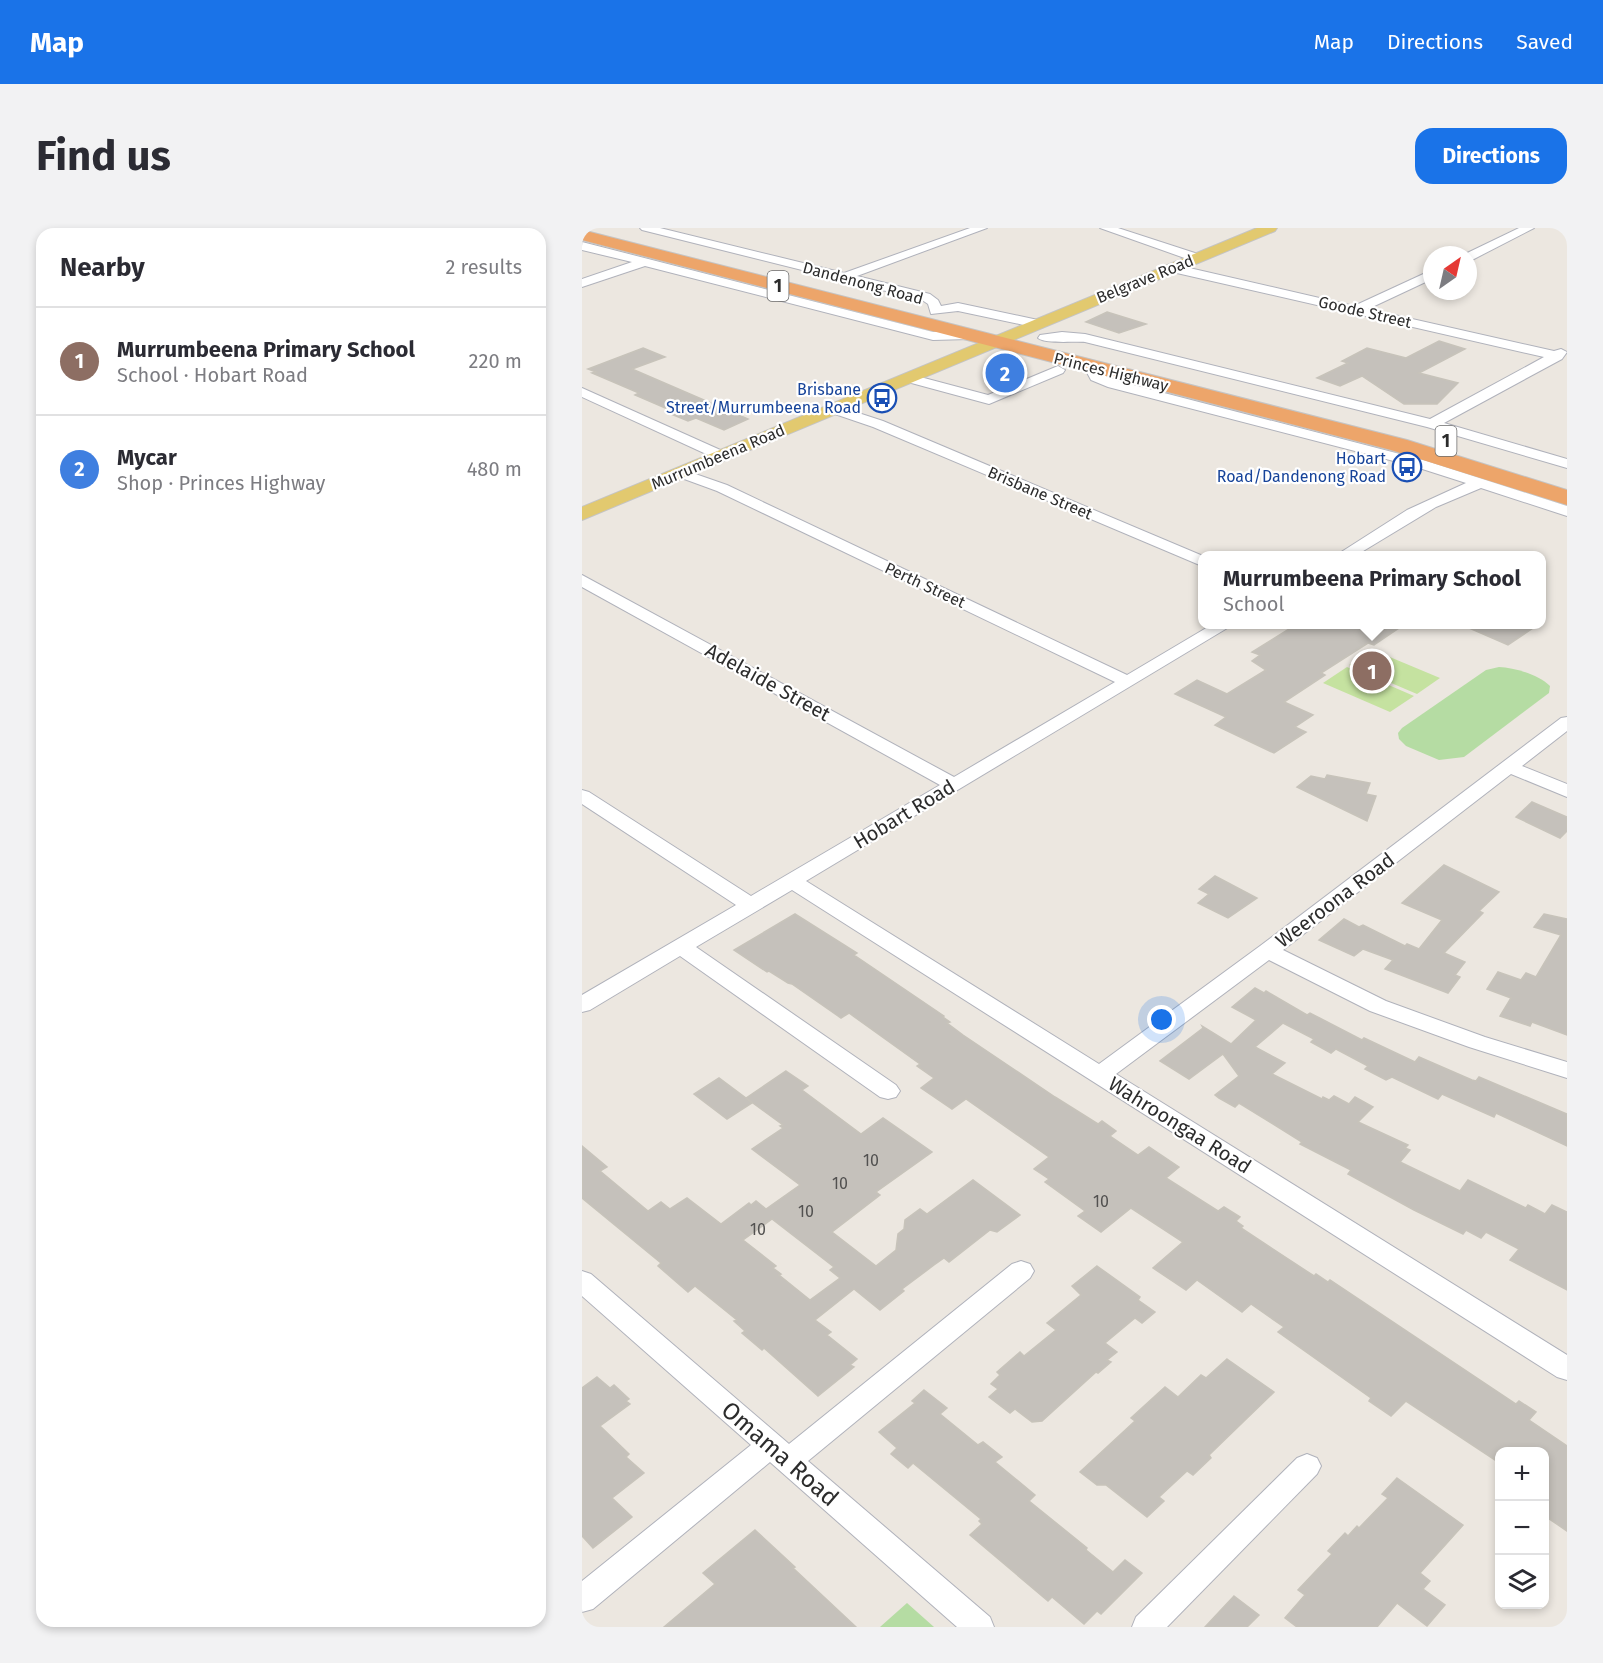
<!DOCTYPE html>
<html lang="en">
<head>
<meta charset="utf-8">
<style>
  body { margin:0; font-family:"Fira Sans",sans-serif; background:#f2f2f3; color:#2b2b33 }
  .controls { position:absolute; right:18px; bottom:18px; display:grid; overflow:hidden; border-radius:12px; box-shadow:0 3px 9px #0003 }
  .controls button { width:54px; height:54px; display:grid; place-items:center; padding:0; border:0; border-bottom:2px solid #e1e1e2; background:#fff; color:#2b2b33; font:30px sans-serif }
  .compass { position:absolute; left:841px; top:18px; width:54px; height:54px; border-radius:50%; background:#fff; box-shadow:0 3px 9px #0003; rotate:34deg }
  .you { position:absolute; left:580px; top:792px; width:21px; height:21px; margin:-15px; border:4px solid #fff; border-radius:50%; background:#1a73e8; box-shadow:0 0 0 9px #1a73e833 }
  .badge { display:grid; place-items:center; width:39px; height:39px; border-radius:50%; background:#1a73e8; color:#fff; font-size:20px; font-weight:700 }
  .pin { position:absolute; translate:-50% -50%; border:3px solid #fff; box-shadow:0 2px 6px #0006 }
  .popup { position:absolute; left:616px; top:323px; width:348px; height:78px; box-sizing:border-box; display:grid; place-content:center; border-radius:12px; background:#fff; filter:drop-shadow(0 2px 4px #0005); font-size:20px; white-space:nowrap; color:#7c7c81 }
  .popup b { font-size:22px; color:#2b2b33 }
  .popup::after { content:''; position:absolute; left:50%; top:100%; margin-left:-12px; border:12px solid transparent; border-top-color:#fff }
  .list { margin:0; padding:0; list-style:none }
  h2 { display:flex; justify-content:space-between; align-items:center; height:78px; margin:0; padding:0 24px; font-size:26px }
  h2 small { font-size:20px; font-weight:400; color:#7c7c81 }
  .list li { display:grid; grid-template-columns:39px 1fr auto; gap:18px; align-items:center; box-sizing:border-box; height:108px; padding:0 24px; border-top:2px solid #e1e1e2 }
  .list b { display:block; font-size:22px; white-space:nowrap }
  .list p { margin:0; font-size:20px; white-space:nowrap; color:#7c7c81 }
  .list em { font-size:20px; font-style:normal; color:#7c7c81 }
  .icon { flex:none; width:33px; height:33px; fill:none; stroke:currentColor; stroke-width:2; stroke-linecap:round; stroke-linejoin:round }
  .map { position:relative; flex:none; width:985px; height:1399px; overflow:hidden; border-radius:18px }
  header { display:flex; align-items:center; gap:36px; box-sizing:border-box; height:84px; padding:0 30px; background:#1a73e8; color:#fff }
  header strong { font-size:28px }
  nav { display:flex; gap:33px; margin-inline-start:auto; font-size:21px }
  .intro { display:flex; align-items:center; justify-content:space-between; box-sizing:border-box; height:144px; padding:0 36px }
  h1 { margin:0; font-size:42px }
  .button { padding:15px 27px; border-radius:18px; background:#1a73e8; color:#fff; font-size:21px; font-weight:700 }
  main { display:flex; gap:36px; padding:0 36px }
  aside { flex:1; background:#fff; border-radius:18px; box-shadow:0 3px 9px #0003 }
  .map>svg:first-child { display:block }
</style>
</head>
<body>
<header>
<strong>Map</strong>
<nav><a>Map</a><a>Directions</a><a>Saved</a></nav>
</header>
<div class="intro"><h1>Find us</h1><a class="button">Directions</a></div>
<main>
<aside>
<h2>Nearby<small>2 results</small></h2>
<ul class="list">
<li><span class="badge" style="background:#8d6e63">1</span><div><b>Murrumbeena Primary School</b><p>School · Hobart Road</p></div><em>220 m</em></li>
<li><span class="badge" style="background:#3f7fe0">2</span><div><b>Mycar</b><p>Shop · Princes Highway</p></div><em>480 m</em></li>
</ul>
</aside>
<div class="map">
<svg width="985" height="1399" viewBox="0 0 985 1399">
  <rect width="100%" height="100%" fill="#ece7e0"/>
  <g fill="#b5dca3">
    <path d="M917 439C933 440 956 446 968 458L967 465 882 529 857 532 824 518 817 511 816 505 820 500 904 442Z"/>
    <polygon points="325,1375 352,1399 298,1399"/>
  </g>
  <g fill="#c5e2a0">
    <polygon points="791,422 858,450 835,466 767,437"/>
    <polygon points="765,439 832,468 808,484 741,455"/>
  </g>
  <g fill="#c5c1bb" stroke="#c7c3ba" stroke-width="1.5" fill-rule="evenodd">
    <polygon points="525,84 564,96 537,105 504,94"/>
    <polygon points="857,113 883,121 837,145 876,155 855,176 822,176 780,148 758,158 735,150 766,135 760,133 785,120 824,130"/>
    <polygon points="61,120 83,129 50,141 166,191 142,202 114,190 106,193 84,184 88,182 53,167 57,165 10,145 14,144 6,141"/>
    <polygon points="715,396 823,396 792,417 786,415 739,445 743,447 702,474 731,487 713,499 724,504 692,525 633,497 644,489 593,466 615,452 645,466 684,442 670,433 678,427 670,424"/>
    <polygon points="878,396 957,396 926,417"/>
    <polygon points="745,547 788,555 784,566 794,568 785,593 715,559 729,548 743,551"/>
    <polygon points="950,574 985,589 985,603 978,610 934,589"/>
    <polygon points="862,637 917,664 897,683 901,685 862,725 883,734 873,747 878,749 866,765 803,741 811,732 781,721 772,728 737,712 762,691 777,699 781,697 823,718 825,716 837,721 860,692 820,675"/>
    <polygon points="633,648 675,670 646,690 616,675 627,666 617,661"/>
    <polygon points="213,686 275,725 272,727 362,788 361,789 368,794 365,795 381,807 473,869 516,896 520,893 534,903 528,908 556,927 567,919 597,939 584,950 636,983 642,979 658,989 654,993 661,998 659,1000 732,1048 734,1046 746,1054 748,1052 934,1176 937,1173 954,1184 947,1192 985,1218 985,1303 963,1288 963,1224 918,1224 916,1234 824,1173 809,1188 787,1173 789,1170 696,1104 702,1099 669,1076 660,1084 615,1052 604,1062 571,1040 601,1014 549,980 519,1004 496,988 503,983 463,954 467,951 452,941 467,929 384,871 370,881 339,860 352,850 335,838 338,836 267,785 259,790 210,756 206,755 187,743 185,744 152,722"/>
    <polygon points="962,686 985,691 985,807 950,794 948,798 918,788 929,770 905,761 916,744 939,752 944,745 954,749 979,707 952,699"/>
    <polygon points="673,760 682,765 684,763 725,787 728,785 780,812 782,810 833,834 837,829 890,852 894,853 897,849 985,886 985,918 914,885 912,889 860,866 856,871 810,849 804,852 783,841 786,838 754,821 749,825 729,814 732,811 701,795 673,819 703,835 690,846 740,871 741,869 747,872 752,868 767,876 773,869 791,879 776,894 826,917 823,920 828,922 818,934 878,963 886,952 944,980 946,977 963,986 970,977 985,984 985,1062 928,1032 937,1021 904,1004 899,1010 884,1002 881,1006 832,982 766,946 769,942 718,916 720,914 657,875 653,879 637,870 633,867 657,848 641,826 607,851 578,833 621,800 620,798 649,816 674,792 650,779"/>
    <path d="M204 843 226 858 220 862 279 906 301 890 350 924 294 964 298 967 250 1004 294 1038 314 1022 316 1006 322 1001 323 992 338 981 345 986 391 952 438 987 415 1004 408 1002 367 1034 362 1030 352 1037 320 1061 322 1063 298 1082 272 1061 233 1092 249 1104 245 1107 275 1131 268 1137 272 1139 236 1168 182 1120 180 1122 160 1105 163 1103 152 1093 155 1092 113 1058 106 1064 76 1038 79 1035 0 970V918L25 939 18 943 66 983 79 974 88 981 105 970 139 996 167 975 169 977 174 973 184 981 218 957 170 921 201 900 198 898 201 897 164 870 170 875 145 891 112 866 137 850 164 870ZM190 991 252 1039 248 1042 258 1050 228 1072 197 1047 199 1046 191 1040 194 1038 161 1012Z"/>
    <polygon points="515,1038 558,1069 556,1072 573,1084 560,1095 553,1090 523,1115 535,1124 525,1132 529,1134 516,1145 514,1144 460,1193 450,1194 433,1181 428,1185 407,1169 416,1161 409,1156 418,1147 415,1144 438,1124 442,1128 474,1102 465,1095 499,1067 490,1058"/>
    <polygon points="645,1131 692,1164 627,1227 629,1230 611,1247 605,1243 577,1269 582,1273 565,1289 524,1257 515,1257 498,1244 553,1193 549,1190 583,1159 596,1169 619,1147 624,1150"/>
    <polygon points="15,1149 28,1160 32,1157 47,1171 44,1173 48,1176 18,1198 47,1226 44,1229 62,1245 30,1270 50,1289 11,1320 0,1308 0,1160"/>
    <polygon points="342,1162 365,1180 358,1186 396,1217 401,1214 420,1229 413,1234 453,1267 447,1273 505,1320 504,1322 531,1344 543,1332 560,1345 519,1386 515,1383 502,1396 470,1369 466,1373 388,1307 400,1296 397,1293 399,1291 331,1235 326,1240 309,1226 315,1220 297,1204 333,1175 330,1173"/>
    <polygon points="815,1250 881,1297 838,1345 848,1353 841,1361 863,1377 845,1398 815,1375 795,1399 715,1399 703,1390 723,1367 716,1362 750,1326 746,1323 763,1305 766,1308 775,1298 777,1300 806,1270 800,1266"/>
    <polygon points="173,1302 213,1339 211,1340 274,1399 82,1399 133,1356 121,1345"/>
    <polygon points="652,1368 677,1387 665,1399 623,1399"/>
  </g>
  <g fill="none" stroke-linecap="round" stroke-linejoin="round">
    <g stroke="#b0b2bb" stroke-width="2">
      <g id="minor">
        <polygon points="58,0 78,0 262,45 388,0 405,0 275,48 348,66 356,72 359,78 376,75 456,92 462,96 456,100 376,83 349,86 346,76 340,72 60,2"/>
        <polygon points="518,0 536,0 619,27 621,30 619,33 611,33"/>
        <polygon points="937,0 952,0 890,32 886,33 886,27 881,27"/>
        <polygon points="0,14 351,104 387,103 394,107 387,111 351,112 63,38 0,59 0,51 50,34 0,22"/>
        <path d="M590 36 772 78 850 42V51L786 81 972 123 979 121 985 124 980 131 862 195 985 231V240L845 199 503 114C492 113 463 116 456 110L458 107 480 104 503 106 848 191 962 129 586 43V37Z"/>
        <polygon points="509,135 514,136 519,146 536,153 841,232 985,278 985,288 899,260 854,279 773,328 753,328 825,282 884,255 831,238 526,159 509,152 502,139"/>
        <polygon points="476,138 483,142 481,145 407,176 322,153 320,150 327,146 406,167"/>
        <polygon points="0,160 145,225 147,228 145,231 135,231 0,169"/>
        <polygon points="252,177 301,193 621,328 620,338 291,199 247,184 245,181 247,178"/>
        <polygon points="99,241 145,257 545,447 631,396 652,396 224,653 517,836 678,718 979,490 985,489 985,503 940,538 985,556 985,569 929,546 701,722 804,773 903,809 985,834 985,850 887,819 788,783 687,732 534,846 985,1127 985,1152 975,1149 210,662 114,719 314,857 318,863 314,869 306,871 298,869 98,728 8,782 0,784 0,767 154,677 0,576 0,562 7,564 169,668 358,557 0,359 0,347 372,549 533,454 135,263 94,248 92,245 94,242"/>
        <polygon points="439,1033 448,1036 452,1043 448,1050 226,1233 408,1389 412,1399 375,1399 188,1234 11,1381 0,1384 0,1353 169,1217 0,1068 0,1043 9,1046 207,1216 430,1036"/>
        <polygon points="725,1226 735,1230 739,1238 735,1246 585,1399 550,1399 554,1389 715,1230"/>
      </g>
    </g>
    <g stroke="#c4c4c4" stroke-width="2">
      <polygon id="major" points="675,0 695,0 693,3 0,292 0,279"/>
    </g>
    <g stroke="#c4c4c4" stroke-width="2">
      <polygon id="highway" points="0,2 825,212 985,262 985,277 809,222 0,12"/>
    </g>
    <use href="#minor" fill="#fff" fill-rule="evenodd"/>
    <use href="#major" fill="#e2c96f" fill-rule="evenodd"/>
    <use href="#highway" fill="#eda56a" fill-rule="evenodd"/>
  </g>
  <defs>
    <g id="bus-ring" transform="scale(1.5)"><circle r="9.5" fill="#fff" stroke="#1a4fb4" stroke-width="1.5"/><path d="M-5-6H5V4H4V6H2V4H-2V6H-4V4H-5ZM-3.5-4V0h7V-4ZM-3.5 1.2v1.5H-2V1.2ZM2 1.2v1.5H3.5V1.2Z" fill="#1a4fb4"/></g>
  </defs>
  <g fill-rule="evenodd">
    <use href="#bus-ring" x="300" y="170"/>
    <use href="#bus-ring" x="825" y="239"/>
  </g>
  <g text-anchor="middle" dominant-baseline="central" stroke-width="4.5" stroke-linejoin="round" paint-order="stroke">
    <g font-size="16" fill="#2c2c2c" stroke="#fff">
      <text transform="translate(563 51) rotate(-22)">Belgrave Road</text>
      <text transform="translate(281 55) rotate(15)">Dandenong Road</text>
      <text transform="translate(783 84) rotate(13)">Goode Street</text>
      <text transform="translate(529 144) rotate(14)">Princes Highway</text>
      <text transform="translate(136 229) rotate(-23)">Murrumbeena Road</text>
      <text transform="translate(458 265) rotate(23)">Brisbane Street</text>
      <text transform="translate(343 357) rotate(25)">Perth Street</text>
    </g>
    <g font-size="16" fill="#164399" stroke="#fff" text-anchor="end">
      <text x="279" y="161">Brisbane<tspan x="279" dy="18">Street/Murrumbeena Road</tspan></text>
      <text x="804" y="230">Hobart<tspan x="804" dy="18">Road/Dandenong Road</tspan></text>
    </g>
    <g font-size="16" fill="#525150">
      <text x="289" y="932">10</text>
      <text x="258" y="955">10</text>
      <text x="519" y="973">10</text>
      <text x="224" y="983">10</text>
      <text x="176" y="1001">10</text>
    </g>
    <g fill="#fff" stroke="#6b6b6b" stroke-width="1.5">
      <rect x="185.5" y="43" width="21" height="30" rx="4.5"/>
      <rect x="853.5" y="198" width="21" height="30" rx="4.5"/>
    </g>
    <g font-size="18" font-weight="bold" fill="#2c2c2c">
      <text x="196" y="58">1</text>
      <text x="864" y="213">1</text>
    </g>
    <g font-size="20" fill="#2c2c2c" stroke="#fff">
      <text transform="translate(186 454) rotate(29)">Adelaide Street</text>
      <text transform="translate(322 586) rotate(-31)">Hobart Road</text>
      <text transform="translate(753 672) rotate(-37)">Weeroona Road</text>
      <text transform="translate(598 897) rotate(32)">Wahroongaa Road</text>
    </g>
    <g font-size="24" fill="#2c2c2c" stroke="#fff">
      <text transform="translate(198 1226) rotate(41)">Omama Road</text>
    </g>
  </g>
</svg>
<div class="controls">
<button>+</button>
<button>−</button>
<button><svg class="icon" aria-label="layers" viewBox="0 0 24 24"><path d="M12 4l9 5-9 5-9-5zM3 14l9 5 9-5"/></svg></button>
</div>
<svg class="compass" viewBox="-18 -18 36 36"><path d="M0-13l5 13h-10z" fill="#e53935"/><path d="M0 13l5-13h-10z" fill="#7c7c81"/></svg>
<div class="you"></div>
<div class="pin badge" style="left:790px;top:443px;background:#8d6e63">1</div>
<div class="popup"><b>Murrumbeena Primary School</b>School</div>
<div class="pin badge" style="left:423px;top:145px;background:#3f7fe0">2</div>
</div>
</main>
</body>
</html>
